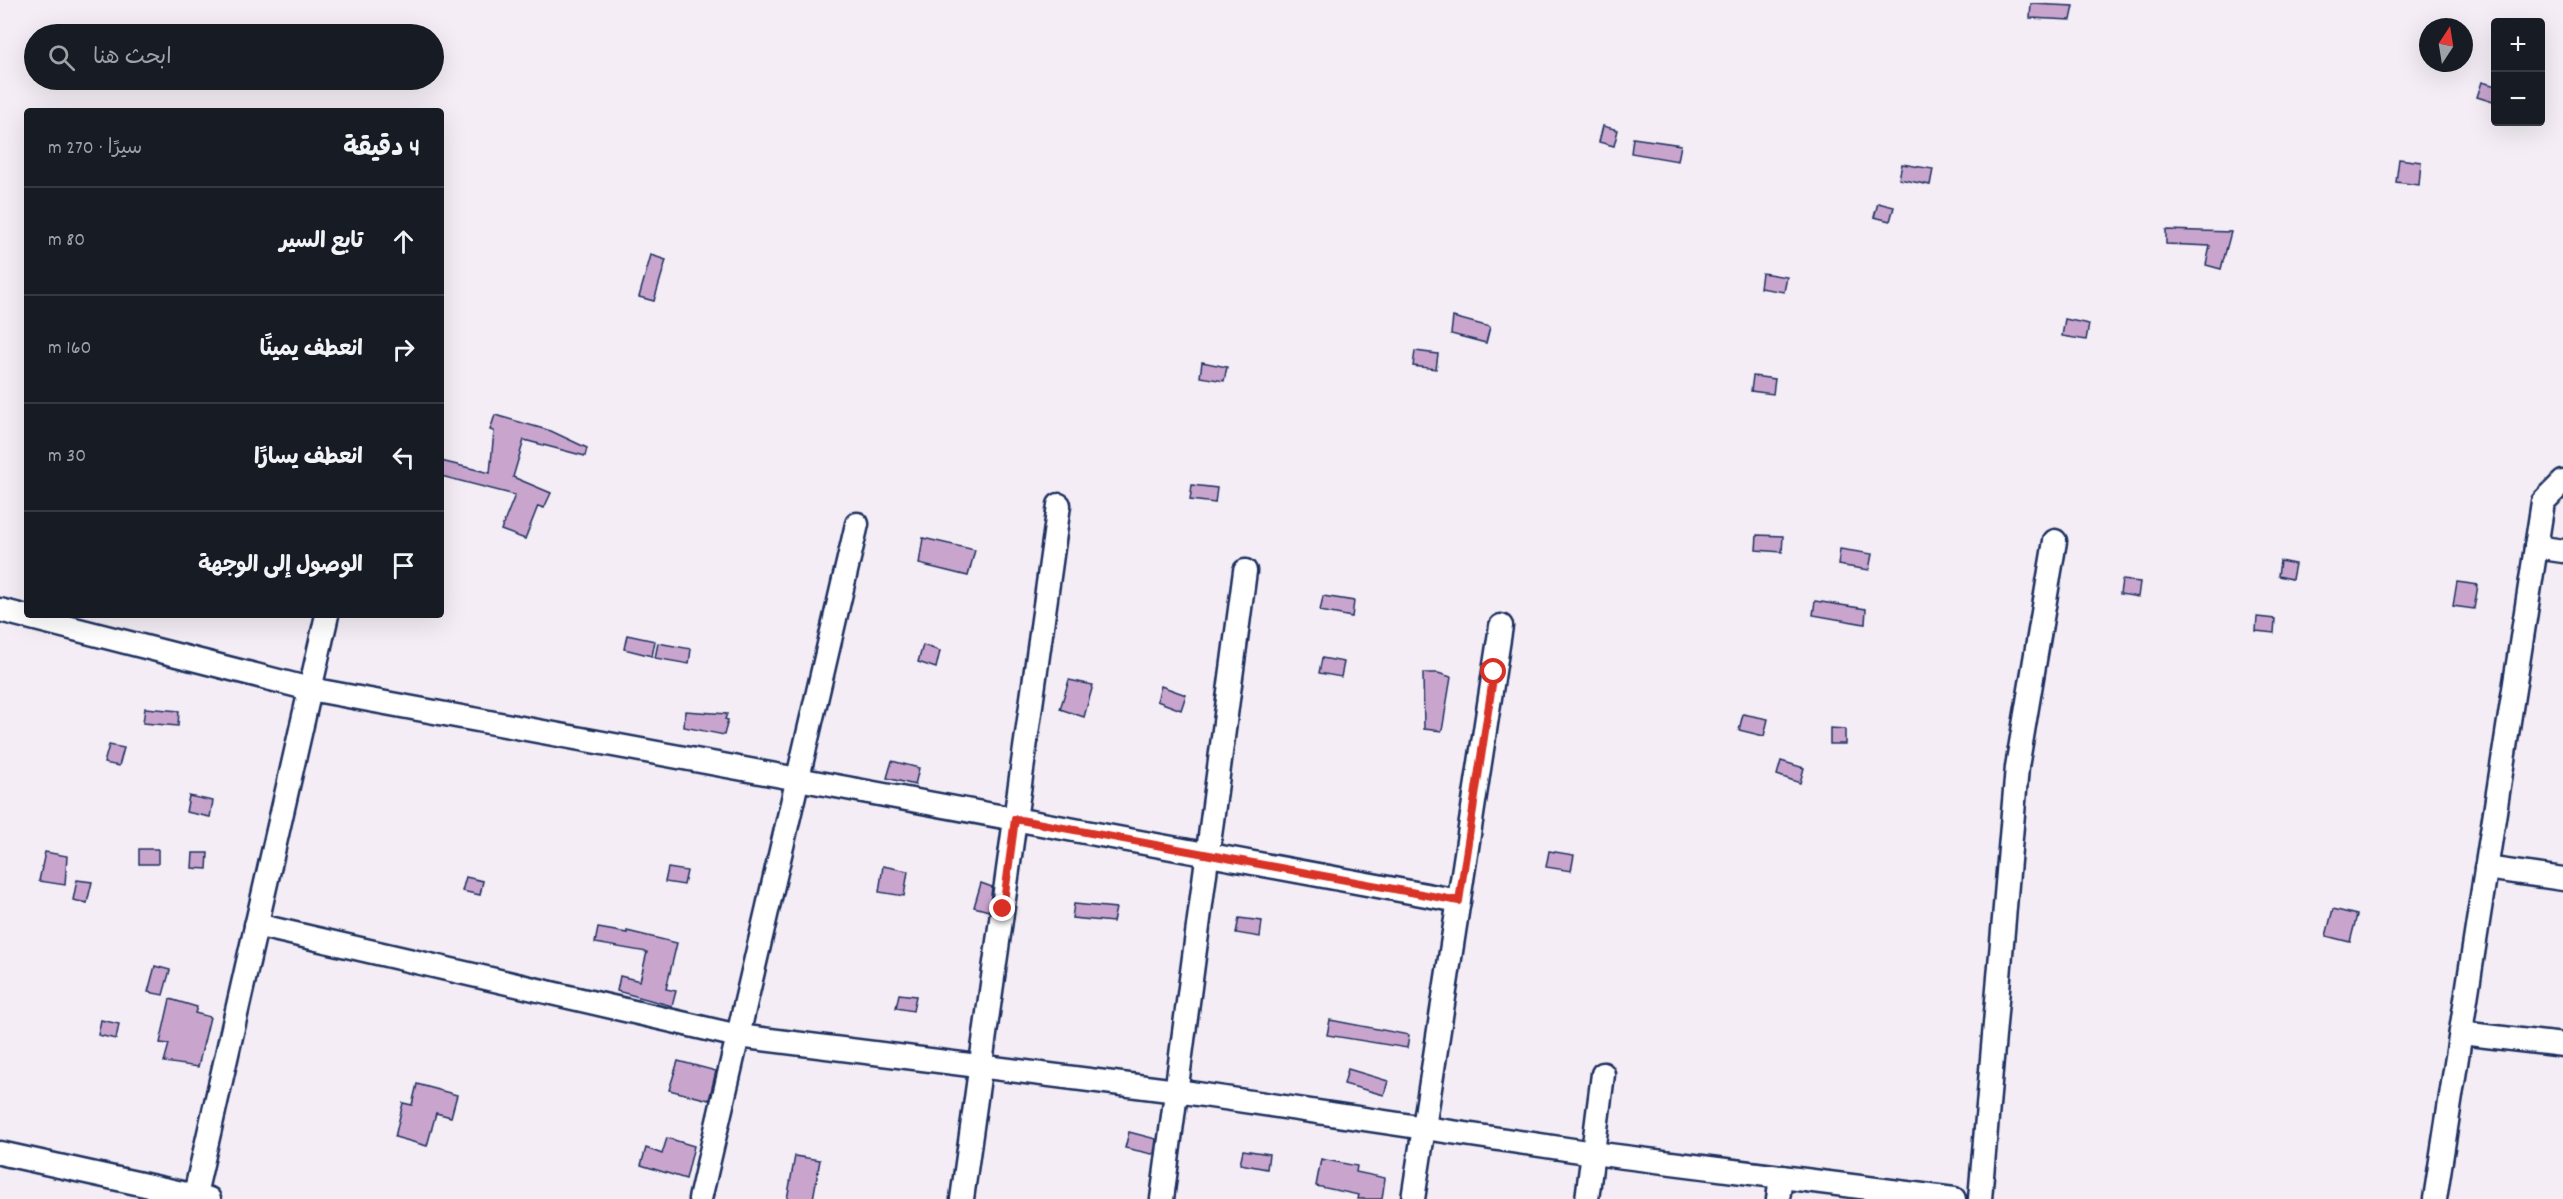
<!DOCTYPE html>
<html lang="ar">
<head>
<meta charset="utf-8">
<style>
  body { margin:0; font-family:Dekko,"Playpen Sans Arabic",sans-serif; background:#20242c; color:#f1f3f6; direction:rtl }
  .controls { position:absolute; right:18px; top:18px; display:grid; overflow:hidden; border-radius:6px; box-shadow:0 6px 24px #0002 }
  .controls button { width:54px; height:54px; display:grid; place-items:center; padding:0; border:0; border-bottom:2px solid #363941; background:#171b24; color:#f1f3f6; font:30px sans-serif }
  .compass { position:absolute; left:2419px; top:18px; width:54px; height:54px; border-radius:50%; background:#171b24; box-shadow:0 6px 24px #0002; rotate:12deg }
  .stop { position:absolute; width:18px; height:18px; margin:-14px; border:4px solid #d93025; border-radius:50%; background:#fff }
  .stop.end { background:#d93025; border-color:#fff; box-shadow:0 2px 6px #0008 }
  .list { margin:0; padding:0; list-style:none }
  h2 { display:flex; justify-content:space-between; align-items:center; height:78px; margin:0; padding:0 24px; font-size:26px }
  h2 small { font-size:20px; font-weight:400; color:#9ea1a6 }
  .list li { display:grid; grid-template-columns:39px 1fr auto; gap:18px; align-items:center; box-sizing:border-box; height:108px; padding:0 24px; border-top:2px solid #363941 }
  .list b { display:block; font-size:22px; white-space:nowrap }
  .list em { font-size:20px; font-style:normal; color:#9ea1a6 }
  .icon { flex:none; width:33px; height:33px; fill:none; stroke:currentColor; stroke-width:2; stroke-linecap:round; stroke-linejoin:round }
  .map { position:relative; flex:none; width:2563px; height:1199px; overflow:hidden; direction:ltr }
  .search { position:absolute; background:#171b24; box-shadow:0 6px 24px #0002; left:24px; top:24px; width:420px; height:66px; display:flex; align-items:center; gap:15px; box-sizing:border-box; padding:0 21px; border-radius:33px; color:#9ea1a6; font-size:22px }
  .panel { position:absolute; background:#171b24; box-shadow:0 6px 24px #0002; left:24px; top:108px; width:420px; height:510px; border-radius:6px; direction:rtl }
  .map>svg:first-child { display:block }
</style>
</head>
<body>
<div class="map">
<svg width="2563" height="1199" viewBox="0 0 2563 1199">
  <rect width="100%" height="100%" fill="#f4edf5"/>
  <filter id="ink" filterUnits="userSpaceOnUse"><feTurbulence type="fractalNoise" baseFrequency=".0167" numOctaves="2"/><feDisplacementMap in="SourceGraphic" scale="12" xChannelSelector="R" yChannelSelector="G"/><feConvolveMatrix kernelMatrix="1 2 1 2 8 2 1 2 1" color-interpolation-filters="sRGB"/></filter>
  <g filter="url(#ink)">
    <g fill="#c9a5ce" stroke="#1b2f5e" stroke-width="1.5">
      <polygon points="2031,4 2074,6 2071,20 2030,18"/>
      <polygon points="2482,82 2496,86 2496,103 2477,97"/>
      <polygon points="1603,126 1618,130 1614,146 1599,142"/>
      <polygon points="1633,138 1681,145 1678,161 1631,153"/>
      <polygon points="2399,159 2421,162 2419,185 2396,182"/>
      <polygon points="1902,164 1933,169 1930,185 1899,179"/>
      <polygon points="1878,203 1894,207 1890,221 1874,217"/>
      <polygon points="2166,230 2231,232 2221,269 2206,265 2210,246 2166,244"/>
      <polygon points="651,255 666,260 654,301 639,297"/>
      <polygon points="1762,273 1787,277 1784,292 1760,288"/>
      <polygon points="1453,317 1490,327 1486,343 1451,334"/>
      <polygon points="2065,319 2089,324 2086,340 2062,336"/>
      <polygon points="1415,351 1438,354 1436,369 1413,366"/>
      <polygon points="1202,362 1227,367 1224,381 1200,377"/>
      <polygon points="1753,376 1775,379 1773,394 1751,391"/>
      <polygon points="495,415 551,431 587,448 585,456 524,440 513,477 551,493 544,508 538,506 525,539 501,530 515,495 441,476 441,461 490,473 494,431 490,430"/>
      <polygon points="1192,485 1217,488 1215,503 1190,500"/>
      <polygon points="1757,535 1783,536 1782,552 1756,550"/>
      <polygon points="923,538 975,550 968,576 919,564"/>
      <polygon points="1840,549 1872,554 1869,570 1838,565"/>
      <polygon points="2280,561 2295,564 2292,579 2278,576"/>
      <polygon points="2122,580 2140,582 2138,597 2120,594"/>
      <polygon points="2457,582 2478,585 2474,609 2453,606"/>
      <polygon points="1323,596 1354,601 1352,617 1320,611"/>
      <polygon points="1815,601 1866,609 1865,624 1813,615"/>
      <polygon points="2257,617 2275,619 2274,633 2256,631"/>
      <polygon points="627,635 655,641 652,656 624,649"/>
      <polygon points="658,643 691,649 689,664 655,658"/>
      <polygon points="923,645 940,651 936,668 918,662"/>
      <polygon points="1322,658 1344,662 1341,677 1319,673"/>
      <polygon points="1423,673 1438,673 1451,677 1442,731 1424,729"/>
      <polygon points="1069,680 1093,685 1084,717 1060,709"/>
      <polygon points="1161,686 1186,695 1181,710 1157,701"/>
      <polygon points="145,708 179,711 178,726 143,723"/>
      <polygon points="685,711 727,714 725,719 728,720 724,735 684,727"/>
      <polygon points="1743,714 1768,719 1764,736 1739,730"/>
      <polygon points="1830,728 1845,729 1845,744 1830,744"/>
      <polygon points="109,745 124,748 119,766 104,763"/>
      <polygon points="892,761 919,768 915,785 887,778"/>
      <polygon points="1781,761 1804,768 1800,783 1777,775"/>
      <polygon points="189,796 213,801 210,817 186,812"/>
      <rect x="139" y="849" width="19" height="15"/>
      <polygon points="1549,851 1574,855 1571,871 1546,867"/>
      <polygon points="45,852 67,856 65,885 39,881"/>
      <polygon points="193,853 208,853 207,869 192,868"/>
      <polygon points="883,866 908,871 904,896 879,892"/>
      <polygon points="668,868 687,871 684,885 665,882"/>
      <polygon points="466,877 483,881 480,895 462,891"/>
      <polygon points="77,880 92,882 87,903 73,900"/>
      <polygon points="981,883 992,887 989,911 974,907"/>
      <polygon points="1074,904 1116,908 1113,922 1072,918"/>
      <polygon points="2333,909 2357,915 2350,942 2326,936"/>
      <polygon points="1239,918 1262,921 1260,937 1236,933"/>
      <polygon points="598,928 627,933 627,931 677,943 666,989 676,991 672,1006 617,991 620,976 640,981 647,952 595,943"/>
      <polygon points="155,966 170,970 163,995 148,992"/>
      <polygon points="899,994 916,996 913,1011 896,1008"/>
      <polygon points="170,999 197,1007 195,1013 210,1017 198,1067 164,1062 169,1044 160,1043"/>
      <polygon points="101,1020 119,1024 116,1039 98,1035"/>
      <polygon points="1330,1020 1409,1035 1407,1048 1327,1035"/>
      <polygon points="678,1061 716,1071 709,1100 669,1090"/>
      <polygon points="1348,1069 1388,1081 1384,1095 1344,1084"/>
      <polygon points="417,1084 457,1095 451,1117 436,1113 427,1146 395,1137 403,1103 412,1105"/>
      <polygon points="1129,1132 1156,1139 1154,1153 1152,1154 1125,1148"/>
      <polygon points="667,1138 694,1146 686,1179 641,1165 646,1148 662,1154"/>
      <polygon points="1243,1150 1269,1154 1267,1169 1240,1164"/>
      <polygon points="795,1156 820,1160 813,1199 787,1199"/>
      <polygon points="1321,1159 1357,1166 1356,1172 1385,1178 1382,1199 1358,1199 1359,1195 1316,1186"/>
    </g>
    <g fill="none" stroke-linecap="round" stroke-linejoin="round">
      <g stroke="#1b2f5e" stroke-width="27">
        <g id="street">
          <polyline points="2536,547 2563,551"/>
          <polyline points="0,610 310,689 1459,901"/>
          <polyline points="2486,868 2563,879"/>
          <polyline points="256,925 738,1036 1177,1091 1593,1153 1954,1199"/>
          <polyline points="2461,1033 2563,1045"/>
          <polyline points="0,1153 209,1199"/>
          <polyline points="194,1199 327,615"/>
          <polyline points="700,1199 857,524"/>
          <polyline points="962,1199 1059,505"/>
          <polyline points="1162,1199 1245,571"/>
          <polyline points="1413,1199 1501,626"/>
          <polyline points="1587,1199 1603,1074"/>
          <polyline points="1778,1199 1781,1177"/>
          <polyline points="1980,1199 2017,767 2055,541"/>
          <polyline points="2435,1199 2543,502 2563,482"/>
        </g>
      </g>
      <use href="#street" stroke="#fff" stroke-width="22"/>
    </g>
  </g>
  <g fill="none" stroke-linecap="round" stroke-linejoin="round" filter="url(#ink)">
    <polyline stroke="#d93025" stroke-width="8" points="1003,909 1015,819 1459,901 1494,672"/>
  </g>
</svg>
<div class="controls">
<button>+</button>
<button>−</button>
</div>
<svg class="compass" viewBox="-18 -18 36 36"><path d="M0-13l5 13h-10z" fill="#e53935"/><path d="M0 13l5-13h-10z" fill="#9ea1a6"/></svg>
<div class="stop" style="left:1494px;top:672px"></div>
<div class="stop end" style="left:1003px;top:909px"></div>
<div class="search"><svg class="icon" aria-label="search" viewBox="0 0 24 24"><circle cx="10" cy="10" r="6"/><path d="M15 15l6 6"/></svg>ابحث هنا</div>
<section class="panel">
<h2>4 دقيقة<small>سيرًا · 270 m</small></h2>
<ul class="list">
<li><svg class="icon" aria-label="ahead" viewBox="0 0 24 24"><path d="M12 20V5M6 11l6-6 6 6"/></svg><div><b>تابع السير</b></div><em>80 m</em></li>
<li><svg class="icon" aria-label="right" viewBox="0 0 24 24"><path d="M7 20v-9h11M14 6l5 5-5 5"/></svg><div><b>انعطف يمينًا</b></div><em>160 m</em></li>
<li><svg class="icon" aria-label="left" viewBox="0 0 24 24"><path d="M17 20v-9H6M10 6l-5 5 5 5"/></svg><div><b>انعطف يسارًا</b></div><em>30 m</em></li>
<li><svg class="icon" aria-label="arrive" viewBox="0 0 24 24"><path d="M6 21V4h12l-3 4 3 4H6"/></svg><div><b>الوصول إلى الوجهة</b></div></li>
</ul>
</section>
</div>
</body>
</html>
